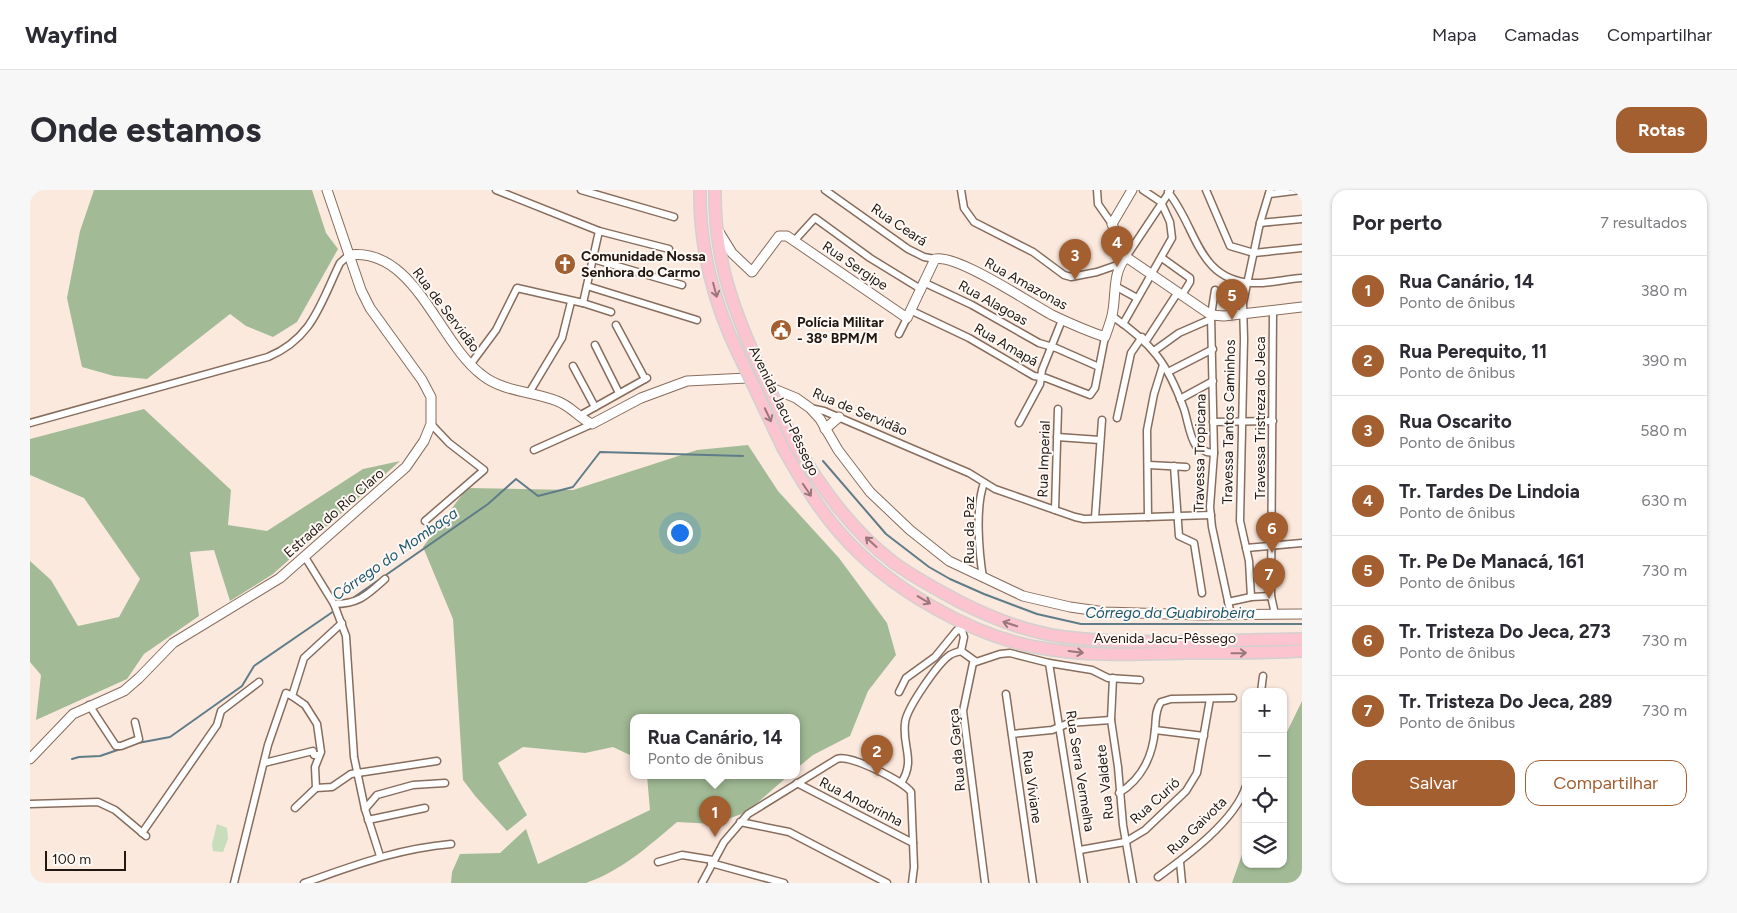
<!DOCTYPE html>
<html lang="pt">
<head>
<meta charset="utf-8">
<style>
  body { margin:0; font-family:Figtree,sans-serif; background:#f7f7f7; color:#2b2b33 }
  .controls { position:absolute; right:15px; bottom:15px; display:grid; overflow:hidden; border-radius:10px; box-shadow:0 1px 4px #0004 }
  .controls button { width:45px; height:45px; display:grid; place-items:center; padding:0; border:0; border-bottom:1px solid #e1e1e2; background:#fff; color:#2b2b33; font:25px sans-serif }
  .scale { position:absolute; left:15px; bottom:12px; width:81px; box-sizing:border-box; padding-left:5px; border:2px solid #221811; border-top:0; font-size:14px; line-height:18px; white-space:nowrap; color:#221811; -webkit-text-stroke:4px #fff9f5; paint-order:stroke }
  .you { position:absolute; left:649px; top:342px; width:18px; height:18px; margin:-12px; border:4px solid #fff; border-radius:50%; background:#1a73e8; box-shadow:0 0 0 8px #1a73e833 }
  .badge { display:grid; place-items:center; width:32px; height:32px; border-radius:50%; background:#a35f2f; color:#fff; font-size:16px; font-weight:700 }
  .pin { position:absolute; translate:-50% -41px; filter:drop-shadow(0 1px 2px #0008) }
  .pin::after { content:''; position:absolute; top:26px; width:18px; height:15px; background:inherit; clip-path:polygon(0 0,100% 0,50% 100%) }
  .popup { position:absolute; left:600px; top:524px; width:170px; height:65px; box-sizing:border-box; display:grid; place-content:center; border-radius:10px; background:#fff; filter:drop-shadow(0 1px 4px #0005); font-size:16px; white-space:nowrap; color:#7c7c81 }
  .popup b { font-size:19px; color:#2b2b33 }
  .popup::after { content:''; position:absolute; left:50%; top:100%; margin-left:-10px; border:10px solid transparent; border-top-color:#fff }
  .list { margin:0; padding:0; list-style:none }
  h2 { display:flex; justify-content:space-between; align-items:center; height:65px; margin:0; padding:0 20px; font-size:21px }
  h2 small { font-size:16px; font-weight:400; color:#7c7c81 }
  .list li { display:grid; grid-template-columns:32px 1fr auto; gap:15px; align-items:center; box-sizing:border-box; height:70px; padding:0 20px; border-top:1px solid #e1e1e2 }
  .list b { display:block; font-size:19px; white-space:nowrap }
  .list p { margin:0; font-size:16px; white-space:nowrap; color:#7c7c81 }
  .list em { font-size:16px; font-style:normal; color:#7c7c81 }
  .actions { display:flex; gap:10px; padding:15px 20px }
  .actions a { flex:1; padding:11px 0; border:1px solid #a35f2f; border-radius:15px; text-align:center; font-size:18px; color:#a35f2f }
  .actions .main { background:#a35f2f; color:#fff }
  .icon { flex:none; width:28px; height:28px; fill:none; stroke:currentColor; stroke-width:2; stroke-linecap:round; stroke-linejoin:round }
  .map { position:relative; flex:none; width:1272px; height:693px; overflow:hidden; border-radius:15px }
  header { display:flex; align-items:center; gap:30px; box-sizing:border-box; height:70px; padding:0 25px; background:#fff; border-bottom:1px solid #e1e1e2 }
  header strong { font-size:24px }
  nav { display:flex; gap:28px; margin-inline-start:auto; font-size:18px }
  .intro { display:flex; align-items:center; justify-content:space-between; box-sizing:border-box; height:120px; padding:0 30px }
  h1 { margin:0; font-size:35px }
  .button { padding:12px 22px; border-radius:15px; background:#a35f2f; color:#fff; font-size:18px; font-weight:700 }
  main { display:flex; gap:30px; padding:0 30px }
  aside { flex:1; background:#fff; border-radius:15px; box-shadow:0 1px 4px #0004 }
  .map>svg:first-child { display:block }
</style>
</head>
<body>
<header>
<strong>Wayfind</strong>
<nav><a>Mapa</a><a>Camadas</a><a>Compartilhar</a></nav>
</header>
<div class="intro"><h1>Onde estamos</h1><a class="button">Rotas</a></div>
<main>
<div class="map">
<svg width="1272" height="693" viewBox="0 0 1272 693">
  <rect width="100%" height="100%" fill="#fbe9de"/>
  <polygon fill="#c7ddbc" points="187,634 197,638 198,649 193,662 183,661 182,654"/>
  <g fill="#a2bb96">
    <polygon points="64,0 282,0 296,43 308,59 267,132 243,147 216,136 200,124 117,189 84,186 52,177 37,108 50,41"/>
    <polygon points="114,219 201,300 198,335 237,341 333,279 370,271 243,384 200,411 184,360 160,362 169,426 114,464 97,489 6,530 11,485 0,472 0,371 21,390 48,436 89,427 110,389 54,308 0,285 0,249"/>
    <polygon points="718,255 748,301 809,368 857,433 866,465 838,501 820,546 783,565 766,579 766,528 604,528 604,567 583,557 555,563 493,557 468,573 497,625 477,641 446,607 433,590 423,429 393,357 437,298 543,300 667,260"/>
    <polygon points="1272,511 1272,693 1202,693 1216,653 1216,674 1253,674 1253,550"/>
    <path d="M617 586H758L717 622 684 634 647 632C619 656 591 681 556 693H421L422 682 430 664 470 663 496 639 508 674 620 620Z"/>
  </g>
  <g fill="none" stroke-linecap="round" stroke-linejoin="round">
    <g stroke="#5f7c88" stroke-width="2">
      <polyline points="793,271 856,344 899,377 920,389 954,404 1007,424 1051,434 1272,434"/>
      <polyline points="320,410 458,314 486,289 508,306 543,297 570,262 713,266"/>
      <polyline points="42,569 49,567 70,566 108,553 140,547 212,496 224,476 304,421"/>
    </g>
    <g stroke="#876d5d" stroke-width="9">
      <g id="street">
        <polyline points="466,0 569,41 639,59"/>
        <polyline points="551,0 644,27"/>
        <polyline points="795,0 878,59 894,67 905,69"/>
        <polyline points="931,0 934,18 944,32 1003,62 1034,85 1041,87 1067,82 1090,74"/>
        <polyline points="1067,0 1068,14 1082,34"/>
        <polyline points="1176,0 1200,56 1224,63 1272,58"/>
        <path d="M1138 2C1167 37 1167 90 1222 93 1239 94 1255 89 1272 88"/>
        <polyline points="1239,4 1272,0"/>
        <polyline points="1230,33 1272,29"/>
        <polyline points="765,50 785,28 840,68 889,98"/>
        <polyline points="1096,67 1140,1"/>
        <polyline points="1132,68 1160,88 1160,92 1152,105"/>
        <polyline points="563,69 652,95"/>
        <polyline points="893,92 942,115 1009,153 1026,158 1069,177"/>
        <polyline points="557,96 667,130"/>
        <polyline points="1085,96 1107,108"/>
        <polyline points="1185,100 1181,125 1184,263 1180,317 1182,337 1201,425"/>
        <polyline points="553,113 581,122"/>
        <polyline points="880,120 939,148 1004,186 1016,188 1060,205 1065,198 1075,147"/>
        <polyline points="1243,121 1241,406 1245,424"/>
        <path d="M1082 126C1122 153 1138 174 1154 219 1158 231 1159 245 1166 256L1177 262 1184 263"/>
        <polyline points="1093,134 1142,48 1140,32 1131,12 1113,0"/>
        <polyline points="586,135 615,189"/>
        <polyline points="869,144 877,128"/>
        <polyline points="1116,151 1148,102"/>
        <polyline points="565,155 589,203"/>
        <polyline points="1124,161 1149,143 1181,129"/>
        <polyline points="440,175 466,140 487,98 553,113 569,41"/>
        <polyline points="543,176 565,217"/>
        <polyline points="1138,182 1183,159"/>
        <polyline points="499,203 532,148 541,112"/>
        <polyline points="1150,209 1183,191"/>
        <polyline points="780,218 794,221 939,283 965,299 1045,327 1054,329 1181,325"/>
        <polyline points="549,226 617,188"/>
        <polyline points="1087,228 1101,163 1112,147"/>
        <polyline points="1183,232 1243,231"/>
        <path d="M0 233 238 167C283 148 290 114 310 73L319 65"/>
        <polyline points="989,233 1010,194 1012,180 1032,130"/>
        <polyline points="1027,247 1070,250"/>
        <polyline points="504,260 562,234"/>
        <polyline points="1119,275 1156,277"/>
        <polyline points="1144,276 1149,346 1164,353 1172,403"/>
        <polyline points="1025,320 1028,219"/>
        <polyline points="1118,327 1117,240 1124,204 1133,175"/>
        <polyline points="1065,328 1072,230"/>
        <polyline points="395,331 454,280 419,253 401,234"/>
        <polyline points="1216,358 1272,353"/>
        <polyline points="275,367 304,414 316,446 324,567 335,619 350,666"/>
        <path d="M953 388C949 362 945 318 954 293"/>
        <polyline points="1221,407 1219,371 1210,331 1214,149 1213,113 1230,33 1240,0"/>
        <polyline points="1198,412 1221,407 1241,406"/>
        <path d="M304 414C329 414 337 405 355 389"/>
        <polyline points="1019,473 1054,693"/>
        <polyline points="1083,488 1081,530 1088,577 1093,635 1103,693"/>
        <polyline points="869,502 876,488 905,467 927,440 932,441 934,447 931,461"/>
        <polyline points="1231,502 1233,486"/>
        <polyline points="976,504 1003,693"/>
        <polyline points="59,515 86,556 91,556 109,549 105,532"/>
        <polyline points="1125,540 1174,546"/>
        <polyline points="982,544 1022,540 1039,533 1081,530"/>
        <polyline points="234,573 283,561 284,565 289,565"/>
        <polyline points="767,593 883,653"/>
        <path d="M871 593C886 570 872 557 875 533 876 519 908 473 920 465 923 463 927 462 931 461L945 471"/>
        <polyline points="286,598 302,597 321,584 407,571"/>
        <path d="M1089 603C1112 589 1123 565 1125 539 1126 530 1125 520 1131 512L1141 509 1203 508"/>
        <polyline points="0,614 68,612 85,620 116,646"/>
        <polyline points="265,618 286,598 285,577 291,562 287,534 275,515 262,506 274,468 312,433"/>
        <polyline points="335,619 347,605 383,595 415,593"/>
        <polyline points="338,630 395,618"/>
        <polyline points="710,632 759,642 857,693"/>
        <polyline points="112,643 187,535 191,521 229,492"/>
        <polyline points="1050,660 1095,652 1115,640 1156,601 1167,583 1180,509"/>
        <polyline points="628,672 652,665 683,670"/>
        <polyline points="1150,672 1152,693"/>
        <polyline points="681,673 754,693"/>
        <path d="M1128 687C1157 666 1205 631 1216 596"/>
        <polyline points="204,693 238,555 256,503 262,506"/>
        <path d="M274 693C326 675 366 659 421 654"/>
        <path d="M672 693 694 652 718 624 807 569C820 564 873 591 881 602L884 677 882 693"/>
        <polyline points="955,693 933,521 943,473 970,464 980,463 1019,473 1062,480 1078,488 1110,490"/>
      </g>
    </g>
    <g stroke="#876d5d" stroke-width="11">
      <g id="secondary">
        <path d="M689 42 702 63 722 82 749 46H757L877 128 905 69C927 64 998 112 1022 125 1039 133 1057 141 1075 147 1078 138 1082 129 1083 120 1086 101 1083 82 1096 67"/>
        <path d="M319 65C385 57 408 152 452 185 473 202 502 201 527 211 541 216 549 228 562 234L611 208 657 191 717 188 766 208 780 218 790 229 808 260 840 302 880 340 919 371 993 406 1040 417 1075 422 1171 425 1272 424"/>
        <polyline points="1096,67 1181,125 1194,126 1272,117"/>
        <polyline points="1096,67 1082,34 1102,0"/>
        <polyline points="795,239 809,227"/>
        <polyline points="0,569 43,524 94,501 109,488 143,453 250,388 376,277 394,251 401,234 401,207 392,190 340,118 331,100 297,0"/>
      </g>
    </g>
    <g stroke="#d3d1cf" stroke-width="14">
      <g id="highway">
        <path d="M670 0C669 56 684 115 709 165"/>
        <path d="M685 0C684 66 702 117 729 176"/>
        <path d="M765 254C791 297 822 341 863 372 883 387 906 399 928 411 961 428 997 442 1034 447 1112 456 1194 450 1272 449"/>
        <path d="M753 258C770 288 787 317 810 343 857 397 940 446 1011 458 1060 467 1109 464 1158 463 1196 463 1234 463 1272 461"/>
      </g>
    </g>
    <use href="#street" stroke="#fff" stroke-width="6"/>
    <use href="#secondary" stroke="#fff" stroke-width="9"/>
    <use href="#highway" stroke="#fbc4cf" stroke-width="11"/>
    <g stroke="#d3d1cf" stroke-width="14" stroke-linecap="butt">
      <g id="highway-bridge">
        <polyline points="709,165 753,258"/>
        <polyline points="729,176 765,254"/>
      </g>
    </g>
    <use href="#highway-bridge" stroke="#fbc4cf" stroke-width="11"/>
  </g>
  <defs><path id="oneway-shaft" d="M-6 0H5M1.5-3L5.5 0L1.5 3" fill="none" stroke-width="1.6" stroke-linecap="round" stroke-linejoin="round" transform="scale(1.25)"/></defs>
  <g stroke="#99777a">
    <use href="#oneway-shaft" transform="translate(685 100) rotate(75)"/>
    <use href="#oneway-shaft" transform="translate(738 225) rotate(65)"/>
    <use href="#oneway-shaft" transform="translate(777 300) rotate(56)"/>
    <use href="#oneway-shaft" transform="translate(841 352) rotate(-138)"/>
    <use href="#oneway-shaft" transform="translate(894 410) rotate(31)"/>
    <use href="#oneway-shaft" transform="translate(980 434) rotate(-162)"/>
    <use href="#oneway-shaft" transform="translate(1046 462) rotate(7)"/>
    <use href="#oneway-shaft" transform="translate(1209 463) rotate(-1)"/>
  </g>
  <defs>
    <g id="church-disc" transform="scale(1.125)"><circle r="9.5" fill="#a35f2f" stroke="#fff9f5"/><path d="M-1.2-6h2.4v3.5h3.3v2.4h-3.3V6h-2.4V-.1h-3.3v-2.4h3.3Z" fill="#fff"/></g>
    <g id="civic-disc" transform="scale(1.125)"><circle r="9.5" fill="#a35f2f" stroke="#fff9f5"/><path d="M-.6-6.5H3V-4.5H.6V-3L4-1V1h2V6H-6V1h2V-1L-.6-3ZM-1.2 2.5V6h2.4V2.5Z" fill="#fff"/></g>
  </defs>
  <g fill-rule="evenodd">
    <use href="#church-disc" x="535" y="74"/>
    <use href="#civic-disc" x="751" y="140"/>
  </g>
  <g text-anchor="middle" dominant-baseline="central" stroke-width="4" stroke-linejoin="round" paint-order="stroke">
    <g font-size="14" fill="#221811" stroke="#fff9f5">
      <text transform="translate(869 35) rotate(34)">Rua Ceará</text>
      <text transform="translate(825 76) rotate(34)">Rua Sergipe</text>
      <text transform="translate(996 94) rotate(29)">Rua Amazonas</text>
      <text transform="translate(963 113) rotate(29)">Rua Alagoas</text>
      <text transform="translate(416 120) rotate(53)">Rua de Servidão</text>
      <text transform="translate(976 155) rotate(30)">Rua Amapá</text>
      <text transform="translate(754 221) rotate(64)">Avenida Jacu-Pêssego</text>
      <text transform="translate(830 222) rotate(23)">Rua de Servidão</text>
      <text transform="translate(1230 228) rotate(-90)">Travessa Tristreza do Jeca</text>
      <text transform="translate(1199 232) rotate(-89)">Travessa Tantos Caminhos</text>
      <text transform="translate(1170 263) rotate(-89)">Travessa Tropicana</text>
      <text transform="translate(1014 269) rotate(-88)">Rua Imperial</text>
      <text transform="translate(304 323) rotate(-41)">Estrada do Rio Claro</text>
      <text transform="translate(939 340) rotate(-90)">Rua da Paz</text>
      <text x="1135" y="448">Avenida Jacu-Pêssego</text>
      <text transform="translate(927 560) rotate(-95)">Rua da Garça</text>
      <text transform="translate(1050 581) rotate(81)">Rua Serra Vermelha</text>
      <text transform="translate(1075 592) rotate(-96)">Rua Valdete</text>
      <text transform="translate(1002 597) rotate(82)">Rua Viviane</text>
      <text transform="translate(1125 611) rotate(-42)">Rua Curió</text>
      <text transform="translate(831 612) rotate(27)">Rua Andorinha</text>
      <text transform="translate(1167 636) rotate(-44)">Rua Gaivota</text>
    </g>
    <g font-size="14" font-weight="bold" fill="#221811" stroke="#fff9f5" text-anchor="start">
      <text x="551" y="66">Comunidade Nossa<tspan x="551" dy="16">Senhora do Carmo</tspan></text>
      <text x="767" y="132">Polícia Militar<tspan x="767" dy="16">- 38º BPM/M</tspan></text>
    </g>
    <g font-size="15" font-style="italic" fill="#1a576d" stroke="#fff9f5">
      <text transform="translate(365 364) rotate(-35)">Córrego do Mombaça</text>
      <text x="1140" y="423">Córrego da Guabirobeira</text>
    </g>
  </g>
</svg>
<div class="controls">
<button>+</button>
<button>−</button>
<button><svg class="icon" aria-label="locate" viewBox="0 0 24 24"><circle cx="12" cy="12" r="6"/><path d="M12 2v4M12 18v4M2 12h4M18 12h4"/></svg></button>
<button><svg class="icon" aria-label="layers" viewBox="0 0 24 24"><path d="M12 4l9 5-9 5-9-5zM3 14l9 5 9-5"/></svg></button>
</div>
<div class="scale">100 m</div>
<div class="you"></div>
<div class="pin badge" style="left:685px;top:647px">1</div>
<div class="popup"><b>Rua Canário, 14</b>Ponto de ônibus</div>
<div class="pin badge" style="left:847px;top:586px">2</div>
<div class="pin badge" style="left:1045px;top:90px">3</div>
<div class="pin badge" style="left:1087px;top:77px">4</div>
<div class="pin badge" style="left:1202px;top:130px">5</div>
<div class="pin badge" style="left:1242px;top:363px">6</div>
<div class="pin badge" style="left:1239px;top:409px">7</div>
</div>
<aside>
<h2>Por perto<small>7 resultados</small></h2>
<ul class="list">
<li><span class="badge">1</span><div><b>Rua Canário, 14</b><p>Ponto de ônibus</p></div><em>380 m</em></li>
<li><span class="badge">2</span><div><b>Rua Perequito, 11</b><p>Ponto de ônibus</p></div><em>390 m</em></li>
<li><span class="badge">3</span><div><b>Rua Oscarito</b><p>Ponto de ônibus</p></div><em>580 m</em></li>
<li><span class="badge">4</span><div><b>Tr. Tardes De Lindoia</b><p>Ponto de ônibus</p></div><em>630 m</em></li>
<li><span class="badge">5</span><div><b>Tr. Pe De Manacá, 161</b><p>Ponto de ônibus</p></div><em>730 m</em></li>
<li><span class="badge">6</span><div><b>Tr. Tristeza Do Jeca, 273</b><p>Ponto de ônibus</p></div><em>730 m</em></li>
<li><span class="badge">7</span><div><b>Tr. Tristeza Do Jeca, 289</b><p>Ponto de ônibus</p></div><em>730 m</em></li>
</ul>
<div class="actions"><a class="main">Salvar</a><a>Compartilhar</a></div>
</aside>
</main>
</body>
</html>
